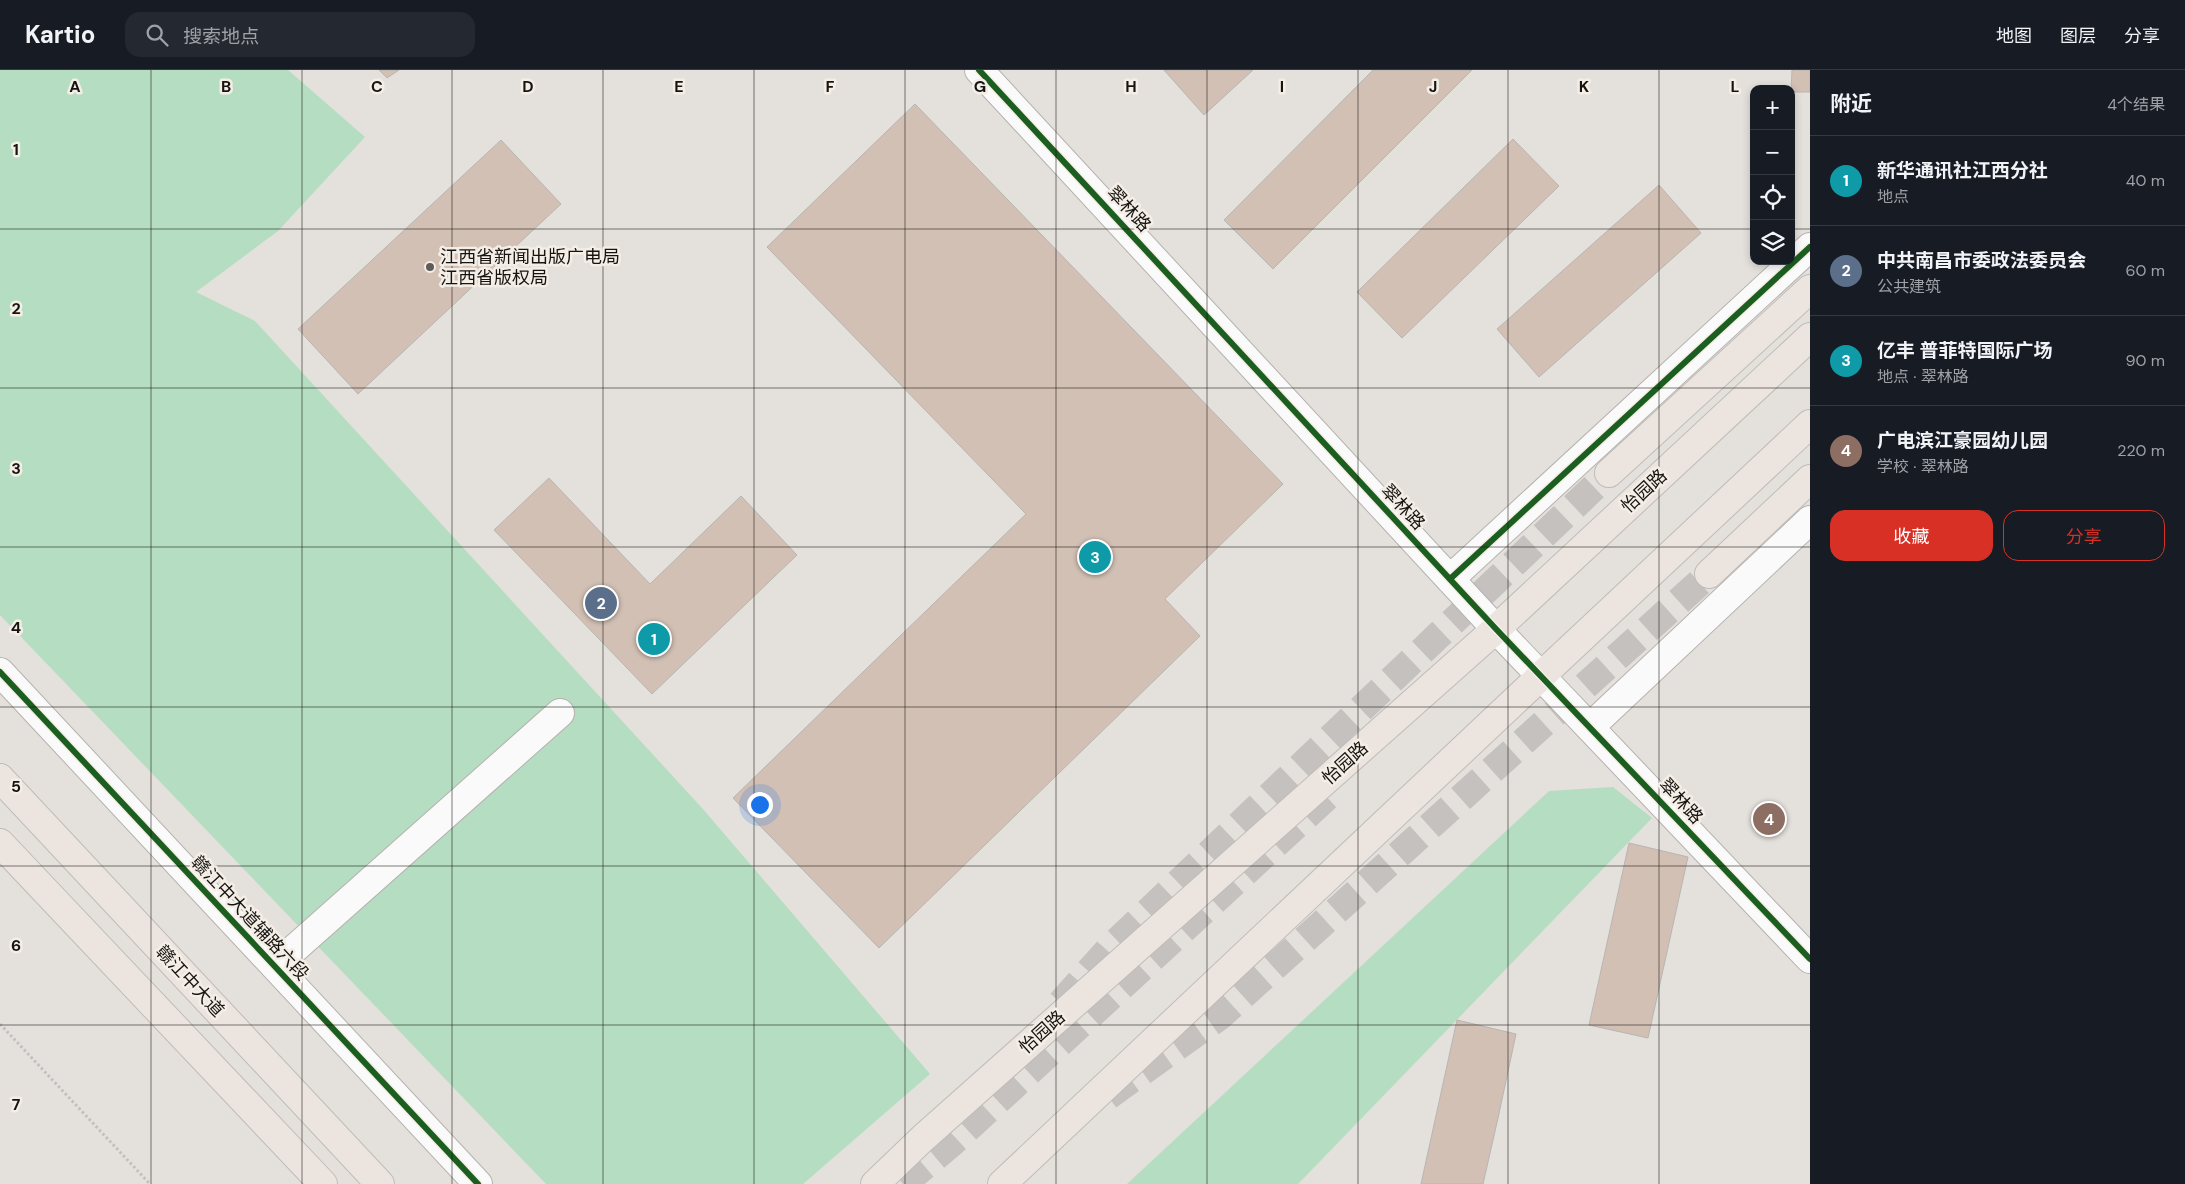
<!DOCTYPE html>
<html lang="zh">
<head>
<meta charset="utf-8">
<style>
  body { margin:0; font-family:"DM Sans","Noto Sans SC",sans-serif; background:#242831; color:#f1f3f6 }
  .controls { position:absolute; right:15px; top:15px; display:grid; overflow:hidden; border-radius:10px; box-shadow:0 2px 8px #0003 }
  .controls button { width:45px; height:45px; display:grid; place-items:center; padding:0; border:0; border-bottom:1px solid #363941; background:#171b24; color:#f1f3f6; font:25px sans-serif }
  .you { position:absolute; left:759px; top:734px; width:18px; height:18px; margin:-12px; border:4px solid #fff; border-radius:50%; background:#1a73e8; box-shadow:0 0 0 8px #1a73e833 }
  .badge { display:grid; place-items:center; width:32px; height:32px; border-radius:50%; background:#d93025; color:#fff; font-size:16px; font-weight:700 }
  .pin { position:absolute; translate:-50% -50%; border:2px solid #fff; box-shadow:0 1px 5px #0006 }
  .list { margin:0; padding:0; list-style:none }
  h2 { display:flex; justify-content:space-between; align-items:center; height:65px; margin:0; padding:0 20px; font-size:21px }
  h2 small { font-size:16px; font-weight:400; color:#9ea1a6 }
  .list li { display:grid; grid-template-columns:32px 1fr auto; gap:15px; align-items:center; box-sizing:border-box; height:90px; padding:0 20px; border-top:1px solid #363941 }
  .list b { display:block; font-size:19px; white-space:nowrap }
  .list p { margin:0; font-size:16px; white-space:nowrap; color:#9ea1a6 }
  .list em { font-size:16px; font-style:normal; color:#9ea1a6 }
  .actions { display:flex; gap:10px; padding:15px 20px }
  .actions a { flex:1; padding:11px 0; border:1px solid #d93025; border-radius:15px; text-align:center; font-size:18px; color:#d93025 }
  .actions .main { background:#d93025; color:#fff }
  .icon { flex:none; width:28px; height:28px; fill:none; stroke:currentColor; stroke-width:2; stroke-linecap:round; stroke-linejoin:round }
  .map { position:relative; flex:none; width:1810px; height:1114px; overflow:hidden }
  header { display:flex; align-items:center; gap:30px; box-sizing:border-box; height:70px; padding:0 25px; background:#171b24; border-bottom:1px solid #363941 }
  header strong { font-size:24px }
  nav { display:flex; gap:28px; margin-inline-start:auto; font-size:18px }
  .search { width:350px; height:45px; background:#242831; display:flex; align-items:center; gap:12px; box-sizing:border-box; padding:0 18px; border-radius:15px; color:#9ea1a6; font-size:19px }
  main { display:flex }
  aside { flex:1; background:#171b24 }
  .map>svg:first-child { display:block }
</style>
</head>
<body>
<header>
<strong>Kartio</strong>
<div class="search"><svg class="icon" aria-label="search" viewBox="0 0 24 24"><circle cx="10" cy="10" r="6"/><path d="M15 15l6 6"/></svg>搜索地点</div>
<nav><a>地图</a><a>图层</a><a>分享</a></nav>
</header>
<main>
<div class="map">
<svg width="1810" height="1114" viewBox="0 0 1810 1114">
  <rect width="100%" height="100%" fill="#e4e0dc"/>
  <g fill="#b4ddc2">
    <polygon points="0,0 288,0 365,67 278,161 196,222 255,251 702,738 930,1004 803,1114 546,1114 0,545"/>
    <polygon points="1613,717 1652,748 1298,1114 1127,1114 1549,721"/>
  </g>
  <g fill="#d2c0b5" stroke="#b8b5b2">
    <polygon points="379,0 399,0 387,8"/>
    <polygon points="1164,0 1253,0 1204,45"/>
    <polygon points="1373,0 1472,0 1273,199 1224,150"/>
    <polygon points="1792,0 1810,0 1810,22 1791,22"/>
    <polygon points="915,34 1283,414 1165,529 1200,566 879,878 733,728 1026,444 767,177"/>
    <polygon points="1513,69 1559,116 1402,268 1357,222"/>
    <polygon points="501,70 561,134 358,324 298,259"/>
    <polygon points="1659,115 1701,163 1539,307 1497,259"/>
    <polygon points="549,408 650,514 741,426 797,485 652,624 494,460"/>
    <polygon points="1629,773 1688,787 1648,968 1589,955"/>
    <polygon points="1457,950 1516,964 1498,1048 1483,1114 1421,1114"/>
  </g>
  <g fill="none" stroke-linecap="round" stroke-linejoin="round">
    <g stroke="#c5c1be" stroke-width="28" stroke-dasharray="28 14" stroke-linecap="butt">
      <polyline points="1061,933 1110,878 1609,403"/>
      <polyline points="1108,1026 1220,946 1709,504"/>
      <polyline points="903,1114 953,1072 1332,722"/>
    </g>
    <g stroke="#b5b2af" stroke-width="30">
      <g id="minor">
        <polyline points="979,0 1496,559 1810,889"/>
        <polyline points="1450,509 1810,177"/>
        <polyline points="0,602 478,1114"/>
        <polyline points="1590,657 1810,450"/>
        <polyline points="275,896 560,643"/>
      </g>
    </g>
    <g stroke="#bebcba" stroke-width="30">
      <g id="major">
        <polyline points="1609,403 1810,219"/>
        <polyline points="1709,504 1810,409"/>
        <polyline points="0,708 380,1114"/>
        <polyline points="0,773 323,1114"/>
        <polyline points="875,1114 923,1068 1496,559 1810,267"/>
        <polyline points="1002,1114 1541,606 1810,354"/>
      </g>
    </g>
    <polyline stroke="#c2c0bf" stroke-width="3" stroke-dasharray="2.5 2.5" stroke-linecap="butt" points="0,954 150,1114"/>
    <use href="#minor" stroke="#fbfafa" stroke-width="28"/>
    <use href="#major" stroke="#ece4de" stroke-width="28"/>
    <g stroke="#f4eee6" stroke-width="9">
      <g id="cycleway">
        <polyline points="979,0 1496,559 1810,889"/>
        <polyline points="1450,509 1810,177"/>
        <polyline points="0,602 478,1114"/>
      </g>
    </g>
    <use href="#cycleway" stroke="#1b5e20" stroke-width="6"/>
  </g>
  <path fill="none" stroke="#161411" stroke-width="1" stroke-opacity="0.55" d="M151 0V1114M302 0V1114M452 0V1114M603 0V1114M754 0V1114M905 0V1114M1056 0V1114M1207 0V1114M1358 0V1114M1508 0V1114M1659 0V1114M0 159H1754M1791 159H1810M0 318H1810M0 477H1810M0 637H1810M0 796H1810M0 955H1810"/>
  <circle fill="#5e5b58" stroke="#f4eee6" stroke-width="2" cx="430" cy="197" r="5"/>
  <g text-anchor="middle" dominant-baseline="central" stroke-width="5" stroke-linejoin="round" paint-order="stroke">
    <g font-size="18" fill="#161411" stroke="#f4eee6">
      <text transform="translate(1129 139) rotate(47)">翠林路</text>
      <text transform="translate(1644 421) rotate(-43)">怡园路</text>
      <text transform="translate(1403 437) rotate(47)">翠林路</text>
      <text transform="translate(1345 693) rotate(-42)">怡园路</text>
      <text transform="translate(1681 731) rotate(47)">翠林路</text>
      <text transform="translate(250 848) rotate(47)">赣江中大道辅路六段</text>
      <text transform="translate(190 911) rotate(47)">赣江中大道</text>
      <text transform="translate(1042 962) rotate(-42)">怡园路</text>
    </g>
    <g font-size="18" fill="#161411" stroke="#f4eee6" text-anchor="start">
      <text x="440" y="187">江西省新闻出版广电局<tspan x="440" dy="21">江西省版权局</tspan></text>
    </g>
  </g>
  <g font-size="16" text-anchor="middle" font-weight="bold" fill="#161411" stroke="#f4eee6" stroke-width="5" stroke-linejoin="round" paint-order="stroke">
    <text x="75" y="22">A</text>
    <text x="226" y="22">B</text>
    <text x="377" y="22">C</text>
    <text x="528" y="22">D</text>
    <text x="679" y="22">E</text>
    <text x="830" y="22">F</text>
    <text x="980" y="22">G</text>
    <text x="1131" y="22">H</text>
    <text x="1282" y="22">I</text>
    <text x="1433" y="22">J</text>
    <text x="1584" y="22">K</text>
    <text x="1735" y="22">L</text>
    <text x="16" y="85">1</text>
    <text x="16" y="244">2</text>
    <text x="16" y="404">3</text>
    <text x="16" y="563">4</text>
    <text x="16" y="722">5</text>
    <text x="16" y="881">6</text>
    <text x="16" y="1040">7</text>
  </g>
</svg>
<div class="controls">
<button>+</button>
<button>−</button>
<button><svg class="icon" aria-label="locate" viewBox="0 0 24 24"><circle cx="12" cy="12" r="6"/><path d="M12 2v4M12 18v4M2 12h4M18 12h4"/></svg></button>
<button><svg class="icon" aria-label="layers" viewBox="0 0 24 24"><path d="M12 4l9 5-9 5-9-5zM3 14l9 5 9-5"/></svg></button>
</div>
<div class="you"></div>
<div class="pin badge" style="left:654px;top:569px;background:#0f9aa8">1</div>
<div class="pin badge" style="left:601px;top:533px;background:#5c6f8a">2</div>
<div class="pin badge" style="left:1095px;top:487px;background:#0f9aa8">3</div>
<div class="pin badge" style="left:1769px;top:749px;background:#8d6e63">4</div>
</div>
<aside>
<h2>附近<small>4个结果</small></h2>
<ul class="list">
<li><span class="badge" style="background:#0f9aa8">1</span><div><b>新华通讯社江西分社</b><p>地点</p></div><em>40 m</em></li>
<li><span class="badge" style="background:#5c6f8a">2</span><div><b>中共南昌市委政法委员会</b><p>公共建筑</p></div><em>60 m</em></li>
<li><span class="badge" style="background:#0f9aa8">3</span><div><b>亿丰 普菲特国际广场</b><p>地点 · 翠林路</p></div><em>90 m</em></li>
<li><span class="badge" style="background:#8d6e63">4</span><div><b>广电滨江豪园幼儿园</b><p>学校 · 翠林路</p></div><em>220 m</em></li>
</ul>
<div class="actions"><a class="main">收藏</a><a>分享</a></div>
</aside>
</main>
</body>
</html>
